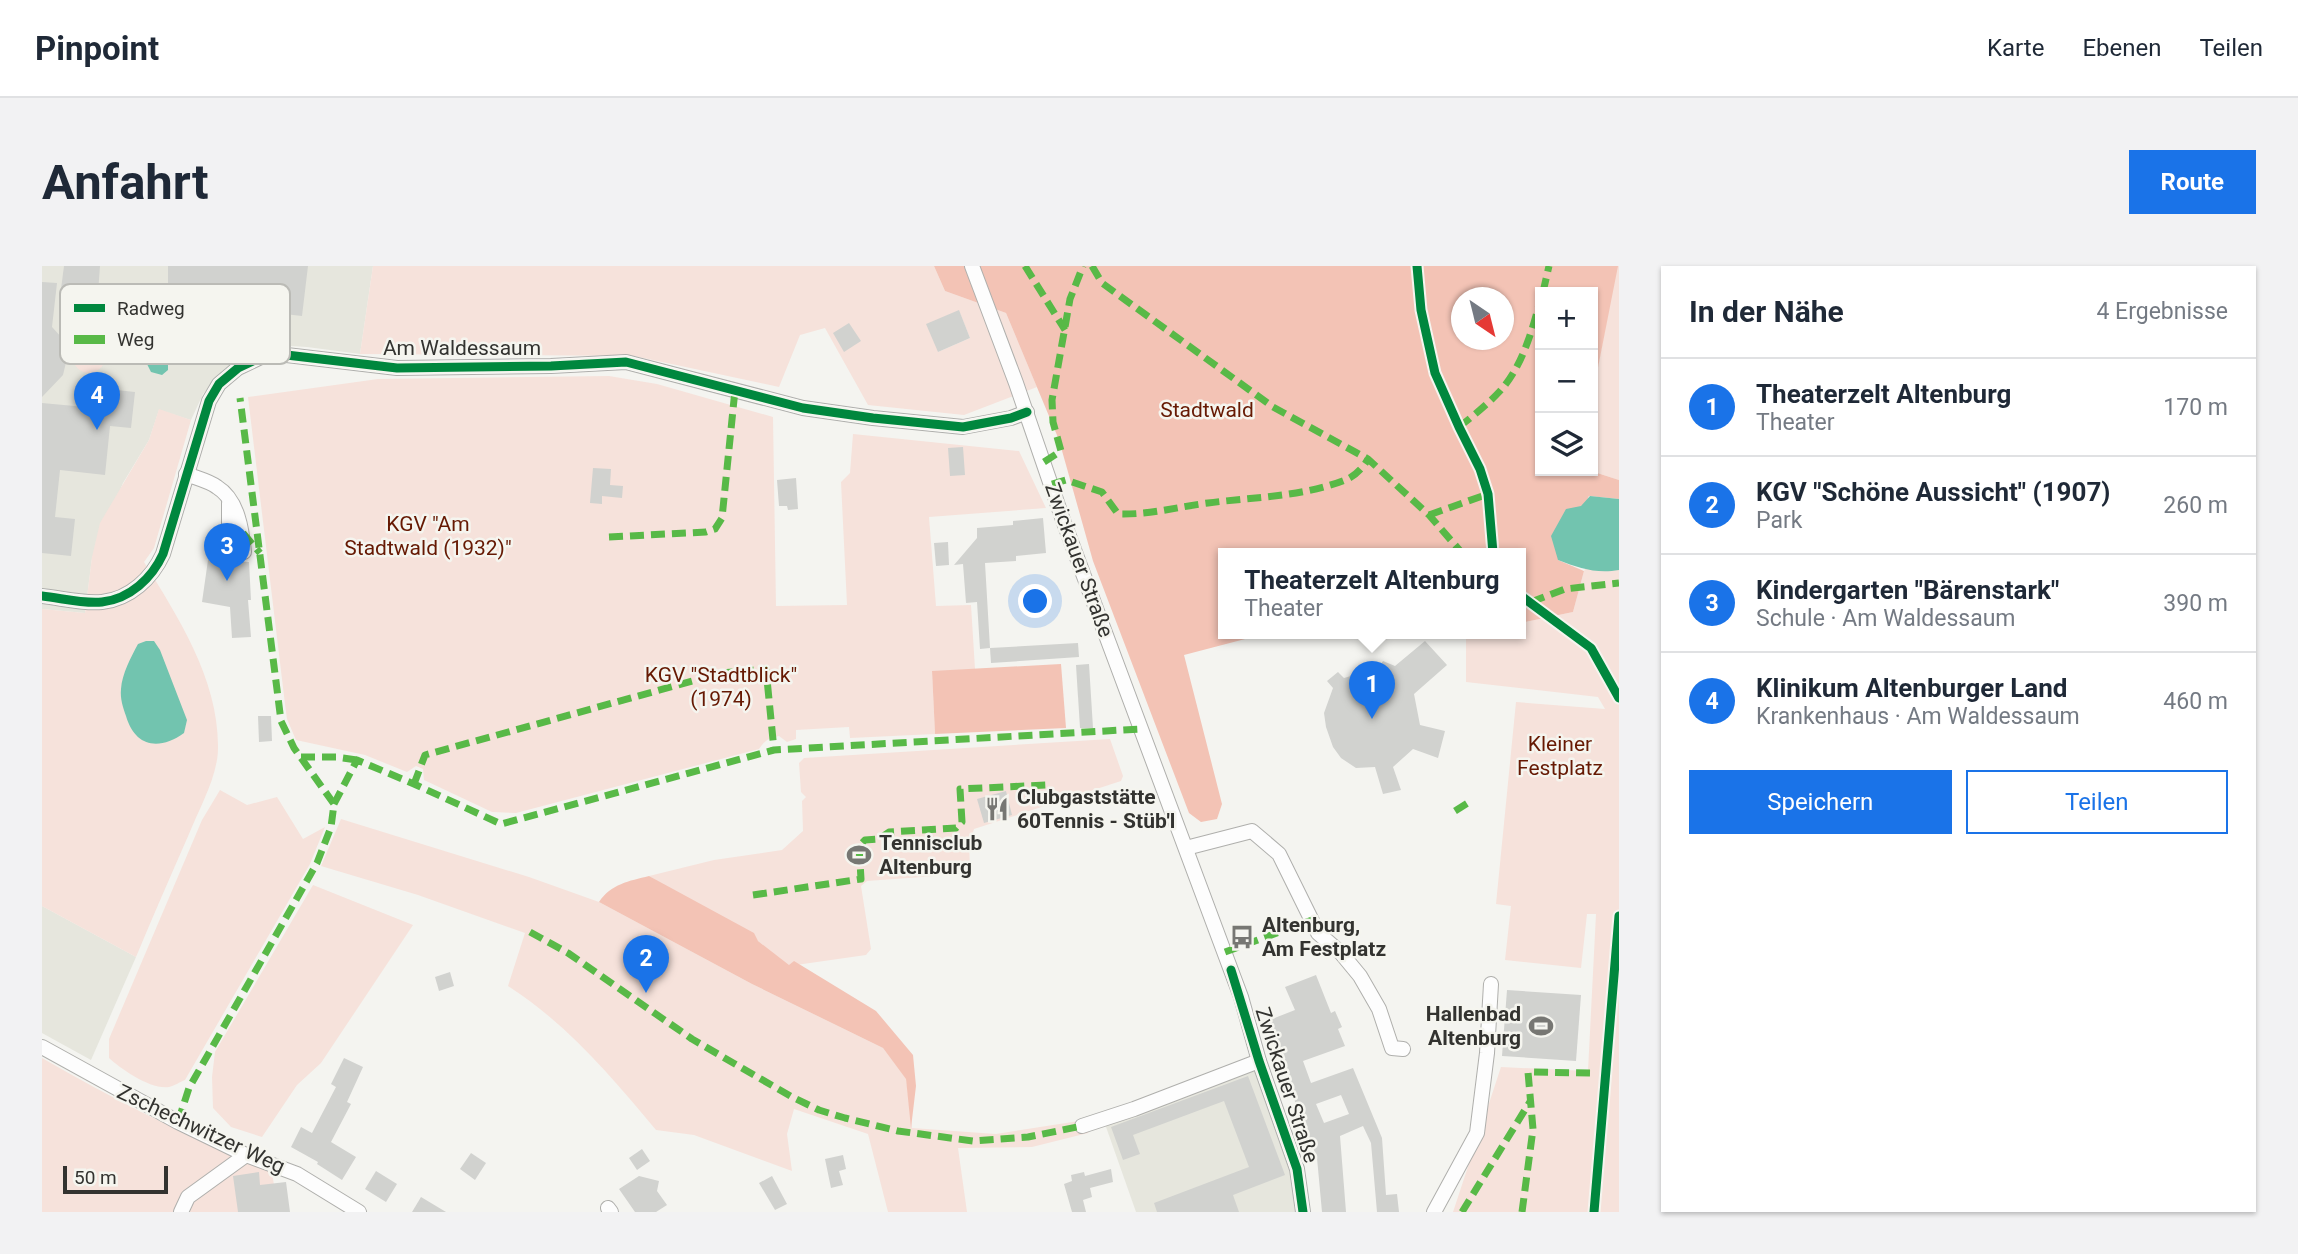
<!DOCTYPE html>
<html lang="de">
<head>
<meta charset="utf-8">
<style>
  body { margin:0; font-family:Roboto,sans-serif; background:#f2f2f3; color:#1f2937 }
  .controls { position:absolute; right:21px; top:21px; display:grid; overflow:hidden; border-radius:0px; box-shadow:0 2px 5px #0004 }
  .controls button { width:63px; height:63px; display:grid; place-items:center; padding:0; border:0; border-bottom:2px solid #e0e1e3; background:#fff; color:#1f2937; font:35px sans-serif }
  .compass { position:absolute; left:1409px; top:21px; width:63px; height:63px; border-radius:50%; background:#fff; box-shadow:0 2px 5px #0004; rotate:145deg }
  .scale { position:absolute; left:21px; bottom:18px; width:105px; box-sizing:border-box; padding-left:7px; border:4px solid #333330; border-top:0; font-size:19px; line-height:24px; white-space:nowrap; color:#333330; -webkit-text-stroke:5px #f5f5ef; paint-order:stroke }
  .you { position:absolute; left:994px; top:336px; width:24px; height:24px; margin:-18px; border:5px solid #fff; border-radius:50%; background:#1a73e8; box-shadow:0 0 0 10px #1a73e833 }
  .badge { display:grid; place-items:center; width:46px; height:46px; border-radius:50%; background:#1a73e8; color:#fff; font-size:23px; font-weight:700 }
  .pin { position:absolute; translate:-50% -58px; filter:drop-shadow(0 2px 4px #0008) }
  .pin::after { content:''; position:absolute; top:37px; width:24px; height:21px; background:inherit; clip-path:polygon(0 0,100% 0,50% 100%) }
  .popup { position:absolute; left:1176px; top:282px; width:308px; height:91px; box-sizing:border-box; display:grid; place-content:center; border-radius:0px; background:#fff; filter:drop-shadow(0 2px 5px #0005); font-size:23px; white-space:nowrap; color:#747a83 }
  .popup b { font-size:26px; color:#1f2937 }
  .popup::after { content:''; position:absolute; left:50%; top:100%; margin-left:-14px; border:14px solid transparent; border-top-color:#fff }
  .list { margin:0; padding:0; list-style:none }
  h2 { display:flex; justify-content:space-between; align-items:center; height:91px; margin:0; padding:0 28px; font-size:30px }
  h2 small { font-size:23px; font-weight:400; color:#747a83 }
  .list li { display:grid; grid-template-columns:46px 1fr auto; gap:21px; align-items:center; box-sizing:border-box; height:98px; padding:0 28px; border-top:2px solid #e0e1e3 }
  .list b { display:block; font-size:26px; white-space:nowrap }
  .list p { margin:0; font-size:23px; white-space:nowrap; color:#747a83 }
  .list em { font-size:23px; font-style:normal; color:#747a83 }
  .actions { display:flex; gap:14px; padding:21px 28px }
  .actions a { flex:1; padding:16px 0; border:2px solid #1a73e8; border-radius:0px; text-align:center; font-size:24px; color:#1a73e8 }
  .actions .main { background:#1a73e8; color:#fff }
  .icon { flex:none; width:38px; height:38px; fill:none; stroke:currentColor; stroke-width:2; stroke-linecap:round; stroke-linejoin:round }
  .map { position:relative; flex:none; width:1577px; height:946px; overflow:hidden; border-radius:0px }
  header { display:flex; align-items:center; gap:42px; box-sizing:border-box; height:98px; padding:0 35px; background:#fff; border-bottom:2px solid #e0e1e3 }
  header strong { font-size:33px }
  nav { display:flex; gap:38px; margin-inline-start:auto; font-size:24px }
  .intro { display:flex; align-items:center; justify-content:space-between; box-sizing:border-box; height:168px; padding:0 42px }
  h1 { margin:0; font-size:49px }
  .button { padding:18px 32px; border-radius:0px; background:#1a73e8; color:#fff; font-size:24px; font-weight:700 }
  main { display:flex; gap:42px; padding:0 42px }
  aside { flex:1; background:#fff; border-radius:0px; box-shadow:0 2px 5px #0004 }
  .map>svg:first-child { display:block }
</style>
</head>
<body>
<header>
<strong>Pinpoint</strong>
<nav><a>Karte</a><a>Ebenen</a><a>Teilen</a></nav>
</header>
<div class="intro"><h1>Anfahrt</h1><a class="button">Route</a></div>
<main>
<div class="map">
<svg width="1577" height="946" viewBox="0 0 1577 946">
  <rect width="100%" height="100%" fill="#f4f4f0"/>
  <g fill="#e6e6dd">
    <polygon points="0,0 331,0 318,88 265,81 232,79 207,87 180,105 161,128 149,154 117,144 107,174 81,217 50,292 43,347 0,343"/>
    <polygon points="0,640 94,691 49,794 0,767"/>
    <polygon points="1212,802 1250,903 1253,946 1094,946 1063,858"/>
  </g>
  <g fill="#f6e2db" fill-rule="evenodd">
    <path d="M331 0H892L903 25 964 47 995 121 922 149 826 139 783 62 758 69 737 121 592 90 318 88ZM917 45 928 72 896 86Z"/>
    <polygon points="1575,0 1577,0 1577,214 1549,205 1551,205 1551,127"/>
    <circle cx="47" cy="91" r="16"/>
    <path d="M567 110 615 118 731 151 734 340 805 339 799 216 808 207 811 168 977 185 1004 242 887 251 894 340 929 339 933 403 890 406 893 468 808 472 807 461 754 464V473L745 476 737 470C727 472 723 474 717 483L474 547 450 546 382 514 381 503 374 500 365 506 323 489 254 474 245 453 243 438 206 131 336 113Z"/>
    <path d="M117 143 149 154 112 282 102 296C136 351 177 414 176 482 176 510 157 543 147 568 129 609 111 650 94 691L0 640V343L43 347 50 291 58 257 107 174Z"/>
    <polygon points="1577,233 1577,946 1411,946 1459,801 1546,805 1554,648 1545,648 1539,702 1463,694 1469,640 1454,638 1474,436 1563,443 1556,431 1424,416 1424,367 1479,367 1479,357 1531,346 1542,305"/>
    <polygon points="1068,473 1081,510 1079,515 932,563 927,578 928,602 899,604 894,610 825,615 819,620 829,683 824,689 747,700 716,675 607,610 672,594 740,584 761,565 760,535 764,531 759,526 757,497 762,492"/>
    <path d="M178 524 205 539 235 531 261 573 283 561 268 598 143 814C138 816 132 820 127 821 109 824 79 803 67 792V773L160 554Z"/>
    <path d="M299 553 487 611 557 636 710 718 841 782 864 812 870 862 954 868 1056 852 1046 867 990 881 916 882 925 946H846L826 868 752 843 745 868 750 905 652 869 614 864C570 811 524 757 466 720L483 667 376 629 279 600Z"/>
    <polygon points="271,619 371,659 279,797 255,819 220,871 189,861 171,842 170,811 173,786"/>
    <path d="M0 792C74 835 151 873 230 906L236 946H0Z"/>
  </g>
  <g fill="#f3c3b5" fill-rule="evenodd">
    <path d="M892 0H1576L1551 127V26H1498V205H1549L1577 214V233L1547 230 1516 294 1542 305 1531 346 1479 357V287H1181V367H1226L1142 389 1180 538 1175 553 1159 556 1147 547 1051 295 1017 174 964 47 903 25ZM1420 32H1462V74H1420Z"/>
    <polygon points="1019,398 1024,462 893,468 890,405"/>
    <path d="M607 610 712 667 716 675 747 699 752 695 834 745 871 789 874 820 869 862 864 813 841 782 710 718 557 636C569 618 587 615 607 610Z"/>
  </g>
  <g fill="#72c4af">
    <polygon points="101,51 111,54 118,71 118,82 126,97 126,104 120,109 109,106 101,90 103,84 100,74 95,72 92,61 95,54"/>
    <path d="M1548 230 1577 233V304C1554 308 1537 302 1516 294L1509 270 1524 243 1539 240Z"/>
    <path d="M104 375H112L118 384 145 454 142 467C117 485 93 481 84 450 81 441 78 433 79 423 80 408 89 391 96 378Z"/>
  </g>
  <g fill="#d1d2cf" fill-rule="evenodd">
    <polygon points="22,0 58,0 56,27 19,23"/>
    <polygon points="126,0 266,0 260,50 156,38 150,85 126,83"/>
    <polygon points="0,16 15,17 10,61 20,72 26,88 21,109 0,131"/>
    <polygon points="917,44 928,72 896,86 884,58"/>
    <polygon points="807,57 819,75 802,86 791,67"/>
    <polygon points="56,122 93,126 89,162 68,160 63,209 18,204 13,251 33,253 29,290 0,287 0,137 54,142"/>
    <polygon points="921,181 923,209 908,210 906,182"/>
    <polygon points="551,202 569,203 568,219 581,220 580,232 560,230 560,238 548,237"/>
    <polygon points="754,212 756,243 746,244 745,240 737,240 735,214"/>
    <polygon points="1001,252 1004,287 974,290 974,295 943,297 948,382 938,383 935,336 924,337 921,298 912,299 935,272 935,262 971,259 971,255"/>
    <polygon points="906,276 907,299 894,300 892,277"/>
    <polygon points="166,294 207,296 209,334 206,334 209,371 190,372 188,341 160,336"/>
    <polygon points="1383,375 1405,399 1372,428 1378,459 1403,465 1396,492 1371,483 1351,501 1359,524 1341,528 1333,501 1314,502 1299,492 1291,481 1284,461 1282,447 1291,422 1285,415 1296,406 1302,412 1336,402 1341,395 1353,400"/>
    <polygon points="1036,377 1037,391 949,397 948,382"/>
    <polygon points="1047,398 1051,462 1038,462 1034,399"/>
    <polygon points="216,450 229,450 230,475 217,476"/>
    <polygon points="964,525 970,549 942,557 935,533"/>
    <polygon points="408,706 412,720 397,725 393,711"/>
    <path d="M1274 709 1289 747 1293 745 1300 761 1296 763 1303 780 1261 795 1269 817 1311 802 1340 872 1344 929 1355 928 1357 946H1335L1329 877 1321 860 1298 870 1304 946H1280L1275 892 1243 810 1245 809 1238 788 1225 755 1253 744 1243 721ZM1299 829 1307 848 1282 857 1274 838Z"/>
    <polygon points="1465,724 1539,729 1534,795 1460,790"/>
    <polygon points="302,792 321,801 305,836 309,838 289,876 314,891 300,914 275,898 276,896 249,881 259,861 270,867 294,821 289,818"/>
    <polygon points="1206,810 1243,909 1191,929 1197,946 1115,946 1112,937 1207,901 1182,835 1091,869 1098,888 1081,894 1069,861"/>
    <polygon points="600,883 608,895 595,904 587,892"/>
    <polygon points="429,887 444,897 433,914 418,903"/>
    <polygon points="801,889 804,903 797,905 801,919 789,922 783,893"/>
    <polygon points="1069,903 1071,916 1048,922 1050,931 1041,934 1044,946 1030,946 1022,918 1030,915 1029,909 1042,906 1043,910"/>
    <polygon points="334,905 355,918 344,936 323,923"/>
    <polygon points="217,906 218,919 244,916 248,946 196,946 191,910"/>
    <polygon points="597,910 617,915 615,925 625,939 614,946 593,946 577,923"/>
    <polygon points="730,910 745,938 733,944 717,917"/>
    <polygon points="379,931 404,946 370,946"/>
  </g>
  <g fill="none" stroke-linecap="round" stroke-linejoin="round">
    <g stroke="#afafac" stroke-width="16">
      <g id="minor">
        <polyline points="930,0 974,117 1021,254 1199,731 1217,795 1255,903 1261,946"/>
        <path d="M144 208C154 212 167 215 175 221 196 234 200 264 202 286"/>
        <polyline points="187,284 187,237"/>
        <path d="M0 330C19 332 41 338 60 336 88 333 110 312 121 288L167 135 177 118 196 102 219 91 236 88 355 102 509 100 584 96 761 142 831 152 921 161 969 152 985 146"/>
        <polyline points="1144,582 1210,565 1237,588 1276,667 1299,687 1318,710 1337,743 1350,782 1361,783"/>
        <polyline points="0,781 136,856 204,889 255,908 317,946"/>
        <polyline points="1040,860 1092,843 1217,795"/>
        <polyline points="566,942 569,946"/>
        <polyline points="139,946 146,931 204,889"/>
        <polyline points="1392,946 1435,867 1445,787 1449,718"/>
      </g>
    </g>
    <use href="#minor" stroke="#fdfdfd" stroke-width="14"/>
    <g stroke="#58b947" stroke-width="7" stroke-dasharray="14 7" stroke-linecap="butt">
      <polyline points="983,0 1023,64"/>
      <polyline points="1050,0 1060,17 1231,141 1326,193 1387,249 1420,287"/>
      <polyline points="1501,26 1507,0"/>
      <path d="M1417 161C1431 150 1446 138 1458 125 1480 101 1490 65 1498 35"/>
      <polyline points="1002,196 1019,185 1011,156 1010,134 1028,33 1041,0"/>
      <path d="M1010 218 1024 214 1060 226 1076 248C1107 249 1135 241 1166 237 1211 231 1260 231 1303 214 1312 211 1321 202 1326 193"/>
      <polyline points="1387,249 1446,228"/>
      <polyline points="201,267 218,287"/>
      <polyline points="567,271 664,266 673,263 680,252 693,124"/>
      <polyline points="1489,336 1523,323 1577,317"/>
      <polyline points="259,491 294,491 315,494"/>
      <polyline points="372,518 383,489 679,407 724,403 732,484"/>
      <polyline points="292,538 315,494 372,518 459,558 732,484 1098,463"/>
      <polyline points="1413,545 1429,535"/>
      <polyline points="711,629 819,613 817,580 823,574 837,573 847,566 914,562 920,556 918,523 1004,519"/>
      <polyline points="488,666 526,687 650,773 750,831 777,844 803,852 856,865 931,875 986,871 1040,860"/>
      <polyline points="1183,686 1270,654"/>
      <polyline points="136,856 147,822 275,597 289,561 292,538 252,482 239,455 198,132"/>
      <polyline points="1420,946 1489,834"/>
      <polyline points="1480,946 1491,863 1486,806 1548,807"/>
    </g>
    <g stroke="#f5f5ef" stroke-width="13">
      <g id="cycleway">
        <polyline points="1375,0 1379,44 1393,107 1417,161 1438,203 1446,228 1451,287"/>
        <path d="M0 330C19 332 41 338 60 336 88 333 110 312 121 288L167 135 177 118 196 102 219 91 236 88 355 102 509 100 584 96 761 142 831 152 921 161 969 152 985 146"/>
        <polyline points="1479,330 1549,382 1577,432"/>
        <polyline points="1189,704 1217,795 1255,903 1261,946"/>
        <polyline points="1552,946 1577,650"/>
      </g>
    </g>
    <use href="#cycleway" stroke="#00873e" stroke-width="9"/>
  </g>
  <defs>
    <g id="restaurant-bare" transform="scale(1.89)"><path d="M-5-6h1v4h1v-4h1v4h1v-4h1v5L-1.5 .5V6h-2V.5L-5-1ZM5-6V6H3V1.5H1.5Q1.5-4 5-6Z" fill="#777773" stroke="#f5f5ef" stroke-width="2.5" paint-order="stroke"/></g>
    <g id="stadium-bare" transform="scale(1.89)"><path d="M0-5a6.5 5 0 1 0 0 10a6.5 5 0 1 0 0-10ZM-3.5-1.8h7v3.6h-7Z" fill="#777773" stroke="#f5f5ef" stroke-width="2.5" paint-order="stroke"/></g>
    <g id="bus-bare" transform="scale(1.89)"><path d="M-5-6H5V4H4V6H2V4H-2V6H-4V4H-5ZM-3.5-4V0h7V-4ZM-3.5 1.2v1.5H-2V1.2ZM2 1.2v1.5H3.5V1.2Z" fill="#777773" stroke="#f5f5ef" stroke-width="2.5" paint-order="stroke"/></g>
  </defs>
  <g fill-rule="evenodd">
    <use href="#restaurant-bare" x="955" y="543"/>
    <use href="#stadium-bare" x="817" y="589"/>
    <use href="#bus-bare" x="1200" y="671"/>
    <use href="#stadium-bare" x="1499" y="760"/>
  </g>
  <g text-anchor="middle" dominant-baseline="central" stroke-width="5" stroke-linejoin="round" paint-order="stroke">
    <g font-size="21" fill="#333330" stroke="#f5f5ef">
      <text x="420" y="82">Am Waldessaum</text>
      <text transform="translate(1037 294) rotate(70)">Zwickauer Straße</text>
      <text transform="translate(1245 819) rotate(72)">Zwickauer Straße</text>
      <text transform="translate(159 863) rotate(25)">Zschechwitzer Weg</text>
    </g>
    <g font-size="21" fill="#661903" stroke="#f5f5ef">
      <text x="1165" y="144">Stadtwald</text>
      <text x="386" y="258">KGV "Am<tspan x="386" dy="24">Stadtwald (1932)"</tspan></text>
      <text x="679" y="409">KGV "Stadtblick"<tspan x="679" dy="24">(1974)</tspan></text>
      <text x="1518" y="478">Kleiner<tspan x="1518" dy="24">Festplatz</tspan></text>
    </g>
    <g font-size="21" font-weight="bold" fill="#333330" stroke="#f5f5ef" text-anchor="start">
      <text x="975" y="531">Clubgaststätte<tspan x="975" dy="24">60Tennis - Stüb'l</tspan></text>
      <text x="837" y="577">Tennisclub<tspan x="837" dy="24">Altenburg</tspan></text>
      <text x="1220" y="659">Altenburg,<tspan x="1220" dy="24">Am Festplatz</tspan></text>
      <text x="1479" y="748" text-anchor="end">Hallenbad<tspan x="1479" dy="24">Altenburg</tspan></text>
    </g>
  </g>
  <rect x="18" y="18" width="230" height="80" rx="10" fill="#f5f5ef" stroke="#bbbbb6" stroke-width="2"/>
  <rect x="32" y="38" width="31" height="8" fill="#00873e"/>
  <rect x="32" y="69" width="31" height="9" fill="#58b947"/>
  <g font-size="19" fill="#333330">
    <text x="75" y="49">Radweg</text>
    <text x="75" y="80">Weg</text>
  </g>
</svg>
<div class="controls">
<button>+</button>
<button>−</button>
<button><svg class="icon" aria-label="layers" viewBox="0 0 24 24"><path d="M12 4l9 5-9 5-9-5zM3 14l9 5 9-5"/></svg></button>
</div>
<svg class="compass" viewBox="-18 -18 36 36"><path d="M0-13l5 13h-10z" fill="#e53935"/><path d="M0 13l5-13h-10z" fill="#747a83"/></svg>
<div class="scale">50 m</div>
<div class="you"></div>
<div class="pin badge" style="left:1330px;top:453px">1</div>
<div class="popup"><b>Theaterzelt Altenburg</b>Theater</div>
<div class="pin badge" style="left:604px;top:727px">2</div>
<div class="pin badge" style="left:185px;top:315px">3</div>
<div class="pin badge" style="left:55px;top:164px">4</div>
</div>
<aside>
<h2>In der Nähe<small>4 Ergebnisse</small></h2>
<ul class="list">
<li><span class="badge">1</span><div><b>Theaterzelt Altenburg</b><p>Theater</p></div><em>170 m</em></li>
<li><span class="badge">2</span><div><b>KGV &quot;Schöne Aussicht&quot; (1907)</b><p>Park</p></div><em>260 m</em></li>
<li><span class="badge">3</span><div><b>Kindergarten &quot;Bärenstark&quot;</b><p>Schule · Am Waldessaum</p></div><em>390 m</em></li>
<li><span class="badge">4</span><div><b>Klinikum Altenburger Land</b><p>Krankenhaus · Am Waldessaum</p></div><em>460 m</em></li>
</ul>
<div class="actions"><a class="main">Speichern</a><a>Teilen</a></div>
</aside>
</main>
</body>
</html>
